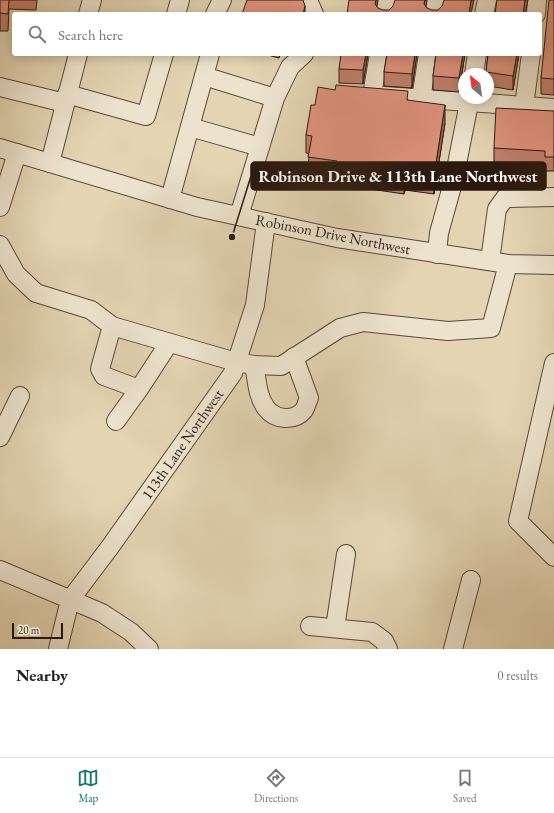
<!DOCTYPE html>
<html lang="en">
<head>
<meta charset="utf-8">
<style>
  body { margin:0; font-family:"EB Garamond",serif; background:#f6f6f6; color:#202124 }
  .compass { position:absolute; left:458px; top:68px; width:36px; height:36px; border-radius:50%; background:#fff; box-shadow:0 2px 10px #0003; rotate:331deg }
  .scale { position:absolute; left:12px; bottom:10px; width:51px; box-sizing:border-box; padding-left:4px; border:2px solid #2b1910; border-top:0; font-size:11px; line-height:14px; white-space:nowrap; color:#2b1910; -webkit-text-stroke:3px #ede3cd; paint-order:stroke }
  .list { margin:0; padding:0; list-style:none }
  h2 { display:flex; justify-content:space-between; align-items:center; height:52px; margin:0; padding:0 16px; font-size:17px }
  h2 small { font-size:13px; font-weight:400; color:#757577 }
  .icon { flex:none; width:22px; height:22px; fill:none; stroke:currentColor; stroke-width:2; stroke-linecap:round; stroke-linejoin:round }
  .map { position:relative; flex:none; width:554px; height:649px; overflow:hidden }
  .search { position:absolute; background:#fff; box-shadow:0 2px 10px #0003; left:12px; right:12px; top:12px; height:44px; display:flex; align-items:center; gap:10px; box-sizing:border-box; padding:0 14px; border-radius:4px; color:#757577; font-size:15px }
  .sheet { height:108px; background:#fff }
  nav { display:flex; justify-content:space-around; align-items:center; box-sizing:border-box; height:56px; border-top:1px solid #e0e0e0; background:#fff; font-size:11px; color:#757577 }
  nav a { display:grid; justify-items:center; gap:2px }
  nav .on { color:#0f766e }
  .map>svg:first-child { display:block }
</style>
</head>
<body>
<div class="map">
<svg width="554" height="649" viewBox="0 0 554 649">
  <rect width="100%" height="100%" fill="#e3d4b2"/>
  <filter id="stains"><feTurbulence type="fractalNoise" baseFrequency=".005" numOctaves="4"/><feColorMatrix values="0 0 0 0 .2 0 0 0 0 .09 0 0 0 0 .02 0 0 0 .5 -.17"/></filter>
  <radialGradient id="worn" r=".72"><stop offset=".6" stop-color="#630" stop-opacity="0"/><stop offset="1" stop-color="#630" stop-opacity=".3"/></radialGradient>
  <g fill="none" stroke-linecap="round" stroke-linejoin="round">
    <g stroke="#594838" stroke-width="20">
      <g id="minor">
        <polyline points="308,0 314,14"/>
        <polyline points="88,14 92,0"/>
        <polyline points="176,14 180,0"/>
        <polyline points="215,14 222,0"/>
        <polyline points="385,14 387,0"/>
        <polyline points="434,14 436,0"/>
        <polyline points="484,14 487,0"/>
        <polyline points="536,14 537,0"/>
        <polyline points="474,74 477,54"/>
        <polyline points="204,76 275,98"/>
        <polyline points="0,87 65,103"/>
        <polyline points="67,94 146,116 164,54"/>
        <polyline points="372,95 379,54"/>
        <polyline points="384,96 554,108"/>
        <polyline points="421,99 428,54"/>
        <polyline points="524,106 531,54"/>
        <polyline points="190,127 260,147"/>
        <polyline points="0,148 197,207 337,238 508,264 554,265"/>
        <polyline points="50,163 78,54"/>
        <polyline points="170,199 210,54"/>
        <polyline points="0,207 17,153"/>
        <polyline points="239,216 275,98 290,67 304,54"/>
        <polyline points="0,245 16,274 36,293 91,310 112,326 236,362 254,365 281,366 340,328 363,322 448,331 491,328 508,264"/>
        <polyline points="437,254 439,233 454,179 470,98"/>
        <polyline points="490,261 497,209 505,198 554,197"/>
        <polyline points="112,326 100,369 104,376 139,389 169,343"/>
        <polyline points="554,363 518,521 554,557"/>
        <path d="M254 365C257 379 257 396 266 408 275 420 294 422 304 410 306 407 307 402 309 398L294 357"/>
        <polyline points="116,421 139,389"/>
        <polyline points="0,437 20,396"/>
        <polyline points="0,570 102,613 131,632 149,649"/>
        <polyline points="310,626 372,632 384,641 388,649"/>
        <polyline points="335,628 346,554"/>
        <polyline points="58,649 70,600 110,547 233,373 255,305 266,222"/>
        <polyline points="453,649 471,580"/>
      </g>
    </g>
    <use href="#minor" stroke="#ede3cd" stroke-width="18"/>
  </g>
  <g fill="#c17f6c" stroke="#2b1910">
    <polygon points="0,0 37,0 36,10 9,9 8,31 0,31"/>
    <polygon points="554,0 554,95 541,94 541,78"/>
    <polygon points="264,54 280,54 279,58"/>
    <polygon points="368,54 363,84 339,83 339,69"/>
    <polygon points="387,54 417,54 412,88 384,86 384,72"/>
    <polygon points="436,54 465,54 459,92 433,90 433,76"/>
    <polygon points="488,54 519,54 513,90 488,86 488,74 486,74 486,72"/>
    <polygon points="408,100 445,123 434,194 405,190 404,194 336,184 336,179 308,175 309,154 306,153 306,135 315,105"/>
    <polygon points="554,111 554,171 545,171 545,165 494,162 494,148"/>
  </g>
  <g fill="#9d6858" stroke="#2b1910">
    <polygon points="376,0 378,0 376,14 375,4"/>
    <polygon points="425,0 427,0 425,14 424,4"/>
    <polygon points="471,0 474,0 471,14 469,14"/>
    <polygon points="525,0 528,0 525,14 523,14"/>
    <polygon points="305,6 305,14 303,14"/>
    <polygon points="366,54 368,54 363,84 363,70"/>
    <polygon points="415,54 417,54 412,88 412,74"/>
    <polygon points="463,54 465,54 459,92 459,78"/>
    <polygon points="517,54 519,54 513,90 513,76"/>
    <polygon points="445,105 445,123 434,194 434,176"/>
    <polygon points="405,172 405,190 404,194 404,176"/>
  </g>
  <g fill="#e0947e" stroke="#2b1910">
    <polygon points="0,0 9,0 8,14 0,13"/>
    <polygon points="247,0 303,0 305,6 303,14 242,14"/>
    <polygon points="349,0 376,0 375,4 378,8 383,10 389,10 393,6 395,0 425,0 424,4 427,8 432,10 438,10 442,6 444,0 471,0 469,14 347,14"/>
    <polygon points="497,0 525,0 523,14 495,14"/>
    <polygon points="549,0 554,0 554,79 541,78"/>
    <polygon points="341,54 366,54 363,70 339,69"/>
    <polygon points="387,54 415,54 412,74 384,72"/>
    <polygon points="436,54 463,54 459,78 433,76"/>
    <polygon points="488,54 517,54 513,76 486,72"/>
    <polygon points="336,85 408,91 407,100 445,105 434,176 405,172 404,176 336,166 337,161 308,157 312,136 306,135 311,105 315,105 318,87 335,90"/>
    <polygon points="496,108 554,111 554,157 545,157 545,151 494,148"/>
  </g>
  <g text-anchor="middle" dominant-baseline="central" stroke-width="3" stroke-linejoin="round" paint-order="stroke">
    <g font-size="15" fill="#2b1910" stroke="#ede3cd">
      <text transform="translate(333 234) rotate(11)">Robinson Drive Northwest</text>
      <text transform="translate(182 444) rotate(-55)">113th Lane Northwest</text>
    </g>
  </g>
  <path fill="none" stroke="#2b1910" stroke-width="1.5" d="M232 237L251 176"/>
  <circle fill="#2b1910" stroke="#ede3cd" stroke-width="1.5" cx="232" cy="237" r="4"/>
  <rect fill="#2b1910" stroke="#2b1910" stroke-width="1.5" x="251" y="162" width="295" height="28" rx="4"/>
  <g font-size="16" text-anchor="middle" font-weight="bold" fill="#fff">
    <text x="398" y="182">Robinson Drive &amp; 113th Lane Northwest</text>
  </g>
  <rect width="100%" height="100%" filter="url(#stains)"/>
  <rect width="100%" height="100%" fill="url(#worn)"/>
</svg>
<svg class="compass" viewBox="-18 -18 36 36"><path d="M0-13l5 13h-10z" fill="#e53935"/><path d="M0 13l5-13h-10z" fill="#757577"/></svg>
<div class="scale">20 m</div>
<div class="search"><svg class="icon" aria-label="search" viewBox="0 0 24 24"><circle cx="10" cy="10" r="6"/><path d="M15 15l6 6"/></svg>Search here</div>
</div>
<section class="sheet">
<h2>Nearby<small>0 results</small></h2>
<ul class="list">
</ul>
</section>
<nav>
<a class="on"><svg class="icon" aria-label="map" viewBox="0 0 24 24"><path d="M3 6l6-2 6 2 6-2v14l-6 2-6-2-6 2zM9 4v14M15 6v14"/></svg>Map</a>
<a><svg class="icon" aria-label="directions" viewBox="0 0 24 24"><path d="M12 3l9 9-9 9-9-9zM9 14v-3h6M13 9l2 2-2 2"/></svg>Directions</a>
<a><svg class="icon" aria-label="saved" viewBox="0 0 24 24"><path d="M7 4h10v16l-5-4-5 4z"/></svg>Saved</a>
</nav>
</body>
</html>
